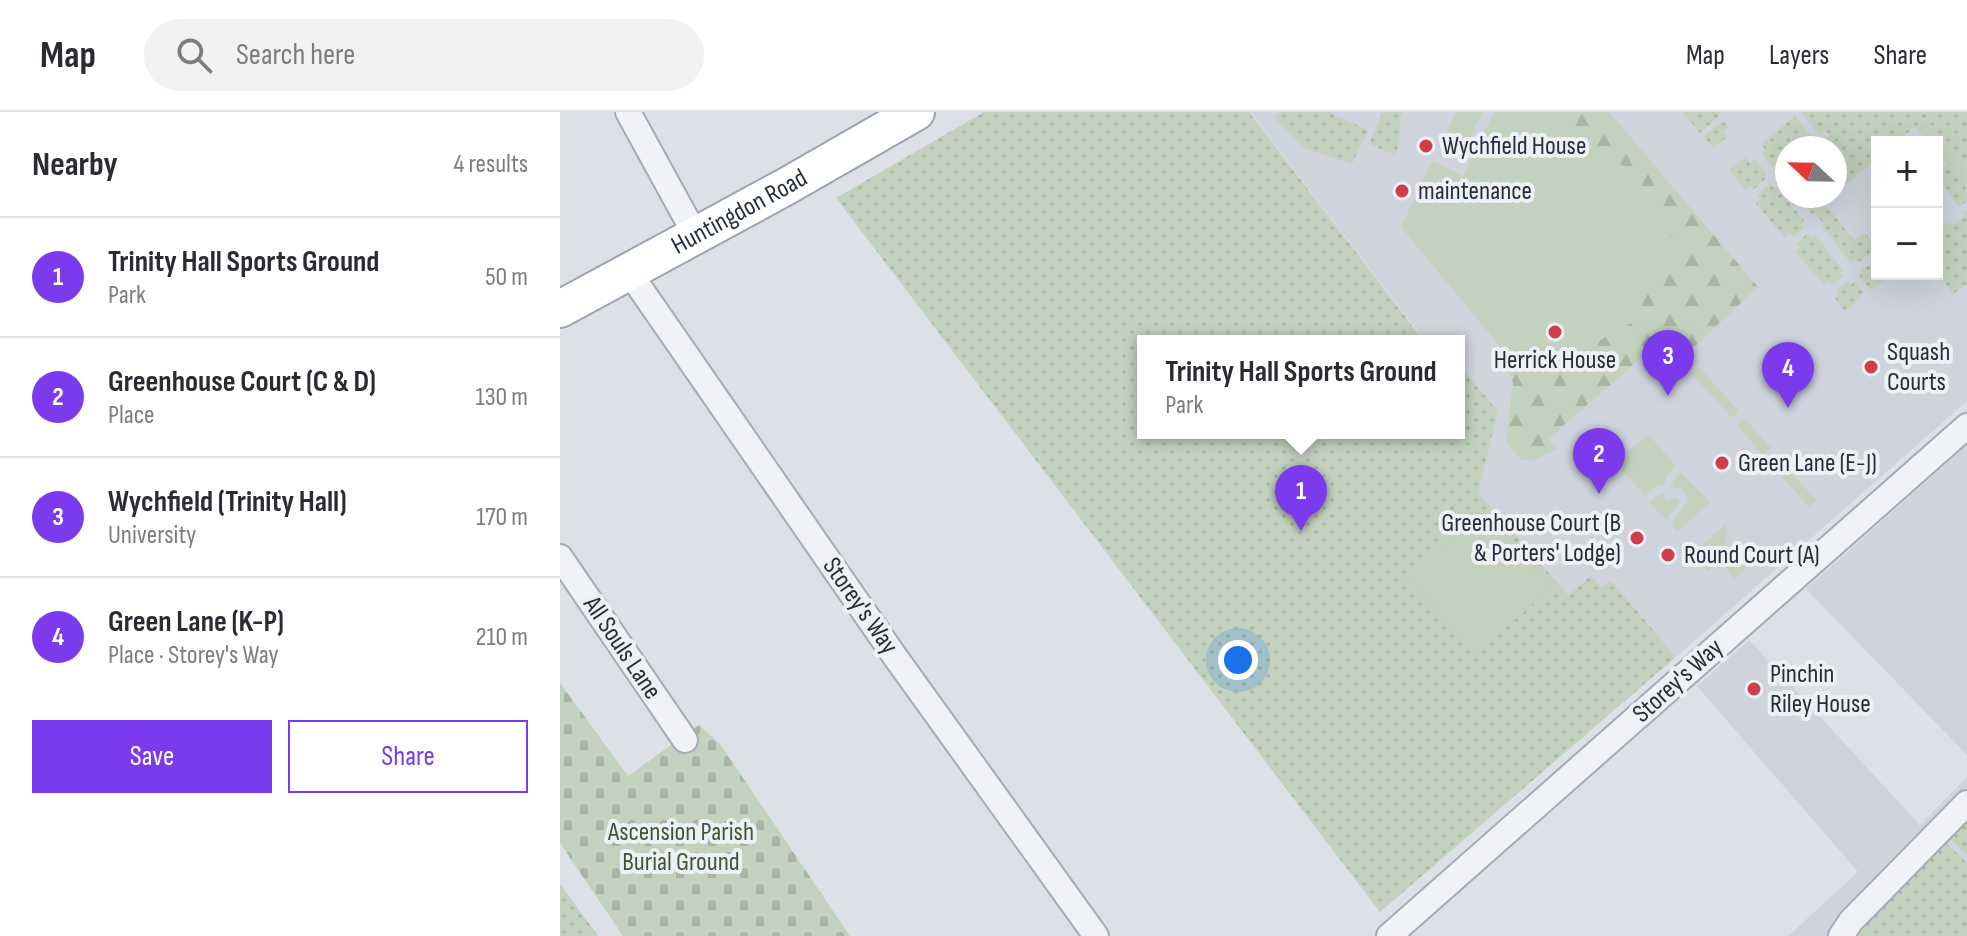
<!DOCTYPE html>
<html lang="en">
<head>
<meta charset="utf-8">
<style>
  body { margin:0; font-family:"Sofia Sans Condensed",sans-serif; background:#f2f2f3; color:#2b2b33 }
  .controls { position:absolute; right:24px; top:24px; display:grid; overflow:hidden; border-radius:0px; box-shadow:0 8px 32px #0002 }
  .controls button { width:72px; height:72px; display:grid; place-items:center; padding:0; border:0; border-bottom:2px solid #e1e1e2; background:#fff; color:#2b2b33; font:40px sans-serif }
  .compass { position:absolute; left:1215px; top:24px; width:72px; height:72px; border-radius:50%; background:#fff; box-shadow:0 8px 32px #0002; rotate:292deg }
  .you { position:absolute; left:678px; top:548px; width:28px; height:28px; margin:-20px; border:6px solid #fff; border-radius:50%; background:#1a73e8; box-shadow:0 0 0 12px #1a73e833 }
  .badge { display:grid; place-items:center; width:52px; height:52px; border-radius:50%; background:#7c3aed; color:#fff; font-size:26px; font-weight:700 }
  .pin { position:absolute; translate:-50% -66px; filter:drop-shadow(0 2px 4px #0008) }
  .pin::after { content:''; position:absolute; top:42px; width:28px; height:24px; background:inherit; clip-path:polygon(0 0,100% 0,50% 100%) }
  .popup { position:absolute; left:577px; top:223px; width:328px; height:104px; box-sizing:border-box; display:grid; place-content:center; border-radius:0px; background:#fff; filter:drop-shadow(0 2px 6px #0005); font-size:26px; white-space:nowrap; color:#7c7c81 }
  .popup b { font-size:30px; color:#2b2b33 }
  .popup::after { content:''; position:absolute; left:50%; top:100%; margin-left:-16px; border:16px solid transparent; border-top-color:#fff }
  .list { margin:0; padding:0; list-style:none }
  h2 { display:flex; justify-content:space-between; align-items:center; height:104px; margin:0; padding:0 32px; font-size:34px }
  h2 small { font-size:26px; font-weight:400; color:#7c7c81 }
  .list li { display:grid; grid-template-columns:52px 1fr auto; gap:24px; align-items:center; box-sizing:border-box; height:120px; padding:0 32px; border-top:2px solid #e1e1e2 }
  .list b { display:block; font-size:30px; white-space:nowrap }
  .list p { margin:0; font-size:26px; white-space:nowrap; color:#7c7c81 }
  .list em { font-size:26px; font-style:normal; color:#7c7c81 }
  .actions { display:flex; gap:16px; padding:24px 32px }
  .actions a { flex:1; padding:18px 0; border:2px solid #7c3aed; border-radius:0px; text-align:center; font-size:28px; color:#7c3aed }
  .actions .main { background:#7c3aed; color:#fff }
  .icon { flex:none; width:44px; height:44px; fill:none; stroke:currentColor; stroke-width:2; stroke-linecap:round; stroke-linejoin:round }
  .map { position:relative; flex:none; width:1407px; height:824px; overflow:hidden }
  header { display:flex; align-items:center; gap:48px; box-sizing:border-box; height:112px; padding:0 40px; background:#fff; border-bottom:2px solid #e1e1e2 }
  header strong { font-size:38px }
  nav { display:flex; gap:44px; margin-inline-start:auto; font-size:28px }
  .search { width:560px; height:72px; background:#f2f2f3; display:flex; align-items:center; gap:20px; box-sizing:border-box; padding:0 28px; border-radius:44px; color:#7c7c81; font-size:30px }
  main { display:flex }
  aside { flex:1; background:#fff }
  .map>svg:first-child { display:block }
</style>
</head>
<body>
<header>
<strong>Map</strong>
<div class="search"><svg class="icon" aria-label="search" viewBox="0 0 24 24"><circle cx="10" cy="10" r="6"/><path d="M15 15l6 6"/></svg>Search here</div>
<nav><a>Map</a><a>Layers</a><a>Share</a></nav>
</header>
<main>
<aside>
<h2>Nearby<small>4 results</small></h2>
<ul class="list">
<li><span class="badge">1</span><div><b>Trinity Hall Sports Ground</b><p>Park</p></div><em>50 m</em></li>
<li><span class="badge">2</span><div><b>Greenhouse Court (C &amp; D)</b><p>Place</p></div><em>130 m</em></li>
<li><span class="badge">3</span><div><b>Wychfield (Trinity Hall)</b><p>University</p></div><em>170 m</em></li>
<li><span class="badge">4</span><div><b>Green Lane (K-P)</b><p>Place · Storey's Way</p></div><em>210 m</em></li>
</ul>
<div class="actions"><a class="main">Save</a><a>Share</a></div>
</aside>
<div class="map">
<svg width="1407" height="824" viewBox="0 0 1407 824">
  <defs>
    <pattern id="grass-dots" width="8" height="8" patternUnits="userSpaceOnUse" patternTransform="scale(2)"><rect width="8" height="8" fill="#c2d2be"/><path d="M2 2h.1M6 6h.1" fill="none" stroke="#a7b5a4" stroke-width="1.8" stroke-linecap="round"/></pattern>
    <pattern id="forest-firs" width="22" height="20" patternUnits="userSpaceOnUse" patternTransform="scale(2)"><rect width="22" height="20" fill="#c2d2be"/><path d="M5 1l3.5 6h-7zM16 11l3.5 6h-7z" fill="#a7b5a4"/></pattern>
    <pattern id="cemetery-stones" width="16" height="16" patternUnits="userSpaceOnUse" patternTransform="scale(2)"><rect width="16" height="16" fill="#c2d2be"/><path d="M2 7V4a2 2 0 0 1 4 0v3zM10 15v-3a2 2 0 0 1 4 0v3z" fill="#a7b5a4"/></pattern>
  </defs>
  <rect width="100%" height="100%" fill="#dde1e7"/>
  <g fill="#cfd3dc" fill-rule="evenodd">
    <path d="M690 0H1407V289L1116 545 1051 468 1042 476 1008 484 918 380 938 300 905 260 899 264V229H865ZM1317 30H1377V162H1317ZM1227 36H1275V84H1227Z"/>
    <polygon points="1407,333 1407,643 1246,477"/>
    <polygon points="1189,528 1360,713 1407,665 1407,824 1228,824 1298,760 1137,574"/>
  </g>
  <g fill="url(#grass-dots)">
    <polygon points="424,0 689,0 864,229 583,229 583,321 899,321 899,264 905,259 938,300 918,380 1008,483 1031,464 1042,475 1051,468 1116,545 820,800 276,86"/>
    <polygon points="719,0 768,0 808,18 792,52 745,36 714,5"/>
    <path d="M823 0H843C836 16 844 23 835 43L809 32Z"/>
    <polygon points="1123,0 1157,0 1160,3 1140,21"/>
    <polygon points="1241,0 1407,0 1407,56 1365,6 1337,30 1317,30 1317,47 1275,81 1275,36 1254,36 1270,23 1265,18 1259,23"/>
    <polygon points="1235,4 1254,28 1243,36 1227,36 1227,49 1219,55 1216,52 1212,55 1202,42 1206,38 1201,32"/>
    <polygon points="1163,9 1168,15 1163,19 1168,24 1153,36 1144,24"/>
    <polygon points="1185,45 1190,51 1195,47 1206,61 1205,67 1193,78 1190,74 1185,78 1169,58"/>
    <polygon points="1387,53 1407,78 1407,89 1399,95 1377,66 1377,61"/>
    <polygon points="1210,72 1213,76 1216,74 1244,109 1241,112 1244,116 1233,125 1229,121 1224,126 1196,91 1200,87 1197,83"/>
    <polygon points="1237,84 1272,84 1264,91 1294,128 1305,121 1316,136 1298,151 1295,147 1291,151 1262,115 1264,112 1255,101 1252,102"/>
    <polygon points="1407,97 1407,171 1393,182 1377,162 1377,119 1387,110 1392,114 1405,104 1403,100"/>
    <polygon points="1247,122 1251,126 1255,123 1283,158 1280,161 1283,164 1272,173 1269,169 1264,173 1235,139 1240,135 1237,131"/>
    <polygon points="1317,147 1317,162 1331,163 1315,176 1309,177 1300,165 1301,159"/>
    <polygon points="1287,169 1291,173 1295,169 1304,181 1286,200 1275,186 1279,182 1276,179"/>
    <polygon points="1407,704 1407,743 1387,724"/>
    <polygon points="1383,728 1407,751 1407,824 1299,824 1314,802"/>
    <polygon points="0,772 38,824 0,824"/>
  </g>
  <polygon fill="url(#forest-firs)" points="1005,0 1049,0 1198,175 1113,255 1095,234 988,327 997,337 971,349 960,347 946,328 953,271 939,233 1004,263 1008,245 1077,208 1071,188 1122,138 1094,104 1066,55 1025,37"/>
  <polygon fill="url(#cemetery-stones)" points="0,571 68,664 139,613 160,632 290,824 63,824 0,731"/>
  <g fill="#c2d2be">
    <polygon points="896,0 922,0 904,38 883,29"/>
    <polygon points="934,0 1005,0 1025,37 1066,55 1094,104 1122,138 1071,188 1077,208 1008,245 1005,264 939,233 841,115 872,49 903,64"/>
    <polygon points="1366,6 1407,57 1407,78 1377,41 1377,30 1368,30 1355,15"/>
    <polygon points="1139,255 1179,299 1172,306 1132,262"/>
    <polygon points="1184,306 1211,336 1203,343 1177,313"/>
    <polygon points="1088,322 1116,354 1107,363 1105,373 1097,373 1085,384 1056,351"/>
    <polygon points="1216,344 1257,389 1249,395 1209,350"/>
    <polygon points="1120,360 1150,390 1117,420 1111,413 1128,387 1122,377 1110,375"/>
    <polygon points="1103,380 1106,389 1117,386 1120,390 1106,408 1089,390"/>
    <polygon points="923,399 991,476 916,543 847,466"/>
    <polygon points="1167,411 1165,448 1148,459 1136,445 1136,439"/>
    <polygon points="1188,435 1197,446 1174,467 1166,456 1174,442"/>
  </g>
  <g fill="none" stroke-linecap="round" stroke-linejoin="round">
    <g stroke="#a6abb4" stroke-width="28">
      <g id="street">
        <polyline points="68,0 136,124"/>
        <polyline points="69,160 336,546 536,824"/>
        <polyline points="0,445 125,628"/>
        <polyline points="829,824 1407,314"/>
        <polyline points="1281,824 1291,809 1407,691"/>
      </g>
    </g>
    <g stroke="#9ca4b3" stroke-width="40">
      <g id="primary">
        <path id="s1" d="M0 197 227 74 356 0"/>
      </g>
    </g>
    <use href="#street" stroke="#f0f2f6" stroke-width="24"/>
    <use href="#primary" stroke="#fff" stroke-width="36"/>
  </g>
  <g fill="#d13e4b" stroke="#edf0f5" stroke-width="3">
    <circle cx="866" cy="34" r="8"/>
    <circle cx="842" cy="79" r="8"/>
    <circle cx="995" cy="220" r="8"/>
    <circle cx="1311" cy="255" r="8"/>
    <circle cx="1162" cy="351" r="8"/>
    <circle cx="1077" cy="426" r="8"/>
    <circle cx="1108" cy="443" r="8"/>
    <circle cx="1194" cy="577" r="8"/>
  </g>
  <g text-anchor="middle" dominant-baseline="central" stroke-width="8" stroke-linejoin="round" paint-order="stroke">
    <g font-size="26" fill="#262e3e" stroke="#edf0f5" text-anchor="start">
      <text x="882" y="34">Wychfield House</text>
      <text x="858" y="79">maintenance</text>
      <text x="1327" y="240">Squash<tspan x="1327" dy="30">Courts</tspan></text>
      <text x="995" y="248" text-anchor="middle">Herrick House</text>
      <text x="1178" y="351">Green Lane (E-J)</text>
      <text x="1061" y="411" text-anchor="end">Greenhouse Court (B<tspan x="1061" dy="30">&amp; Porters' Lodge)</tspan></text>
      <text x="1124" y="443">Round Court (A)</text>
      <text x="1210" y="562">Pinchin<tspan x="1210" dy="30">Riley House</tspan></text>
    </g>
    <g font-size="26" fill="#262e3e" stroke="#edf0f5">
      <text stroke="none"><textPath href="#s1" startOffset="204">Huntingdon Road</textPath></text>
      <text transform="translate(300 494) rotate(55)">Storey's Way</text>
      <text transform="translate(62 536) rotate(56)">All Souls Lane</text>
      <text transform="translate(1118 569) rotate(-42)">Storey's Way</text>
    </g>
    <g font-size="26" fill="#385a33" stroke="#edf0f5">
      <text x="121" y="720">Ascension Parish<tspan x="121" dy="30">Burial Ground</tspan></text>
    </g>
  </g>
</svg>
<div class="controls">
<button>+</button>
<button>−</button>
</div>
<svg class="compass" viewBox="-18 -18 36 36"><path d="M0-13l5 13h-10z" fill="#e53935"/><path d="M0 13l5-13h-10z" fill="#7c7c81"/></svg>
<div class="you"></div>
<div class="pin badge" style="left:741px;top:419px">1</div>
<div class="popup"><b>Trinity Hall Sports Ground</b>Park</div>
<div class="pin badge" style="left:1039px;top:382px">2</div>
<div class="pin badge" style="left:1108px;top:284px">3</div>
<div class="pin badge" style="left:1228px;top:296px">4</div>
</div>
</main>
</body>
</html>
